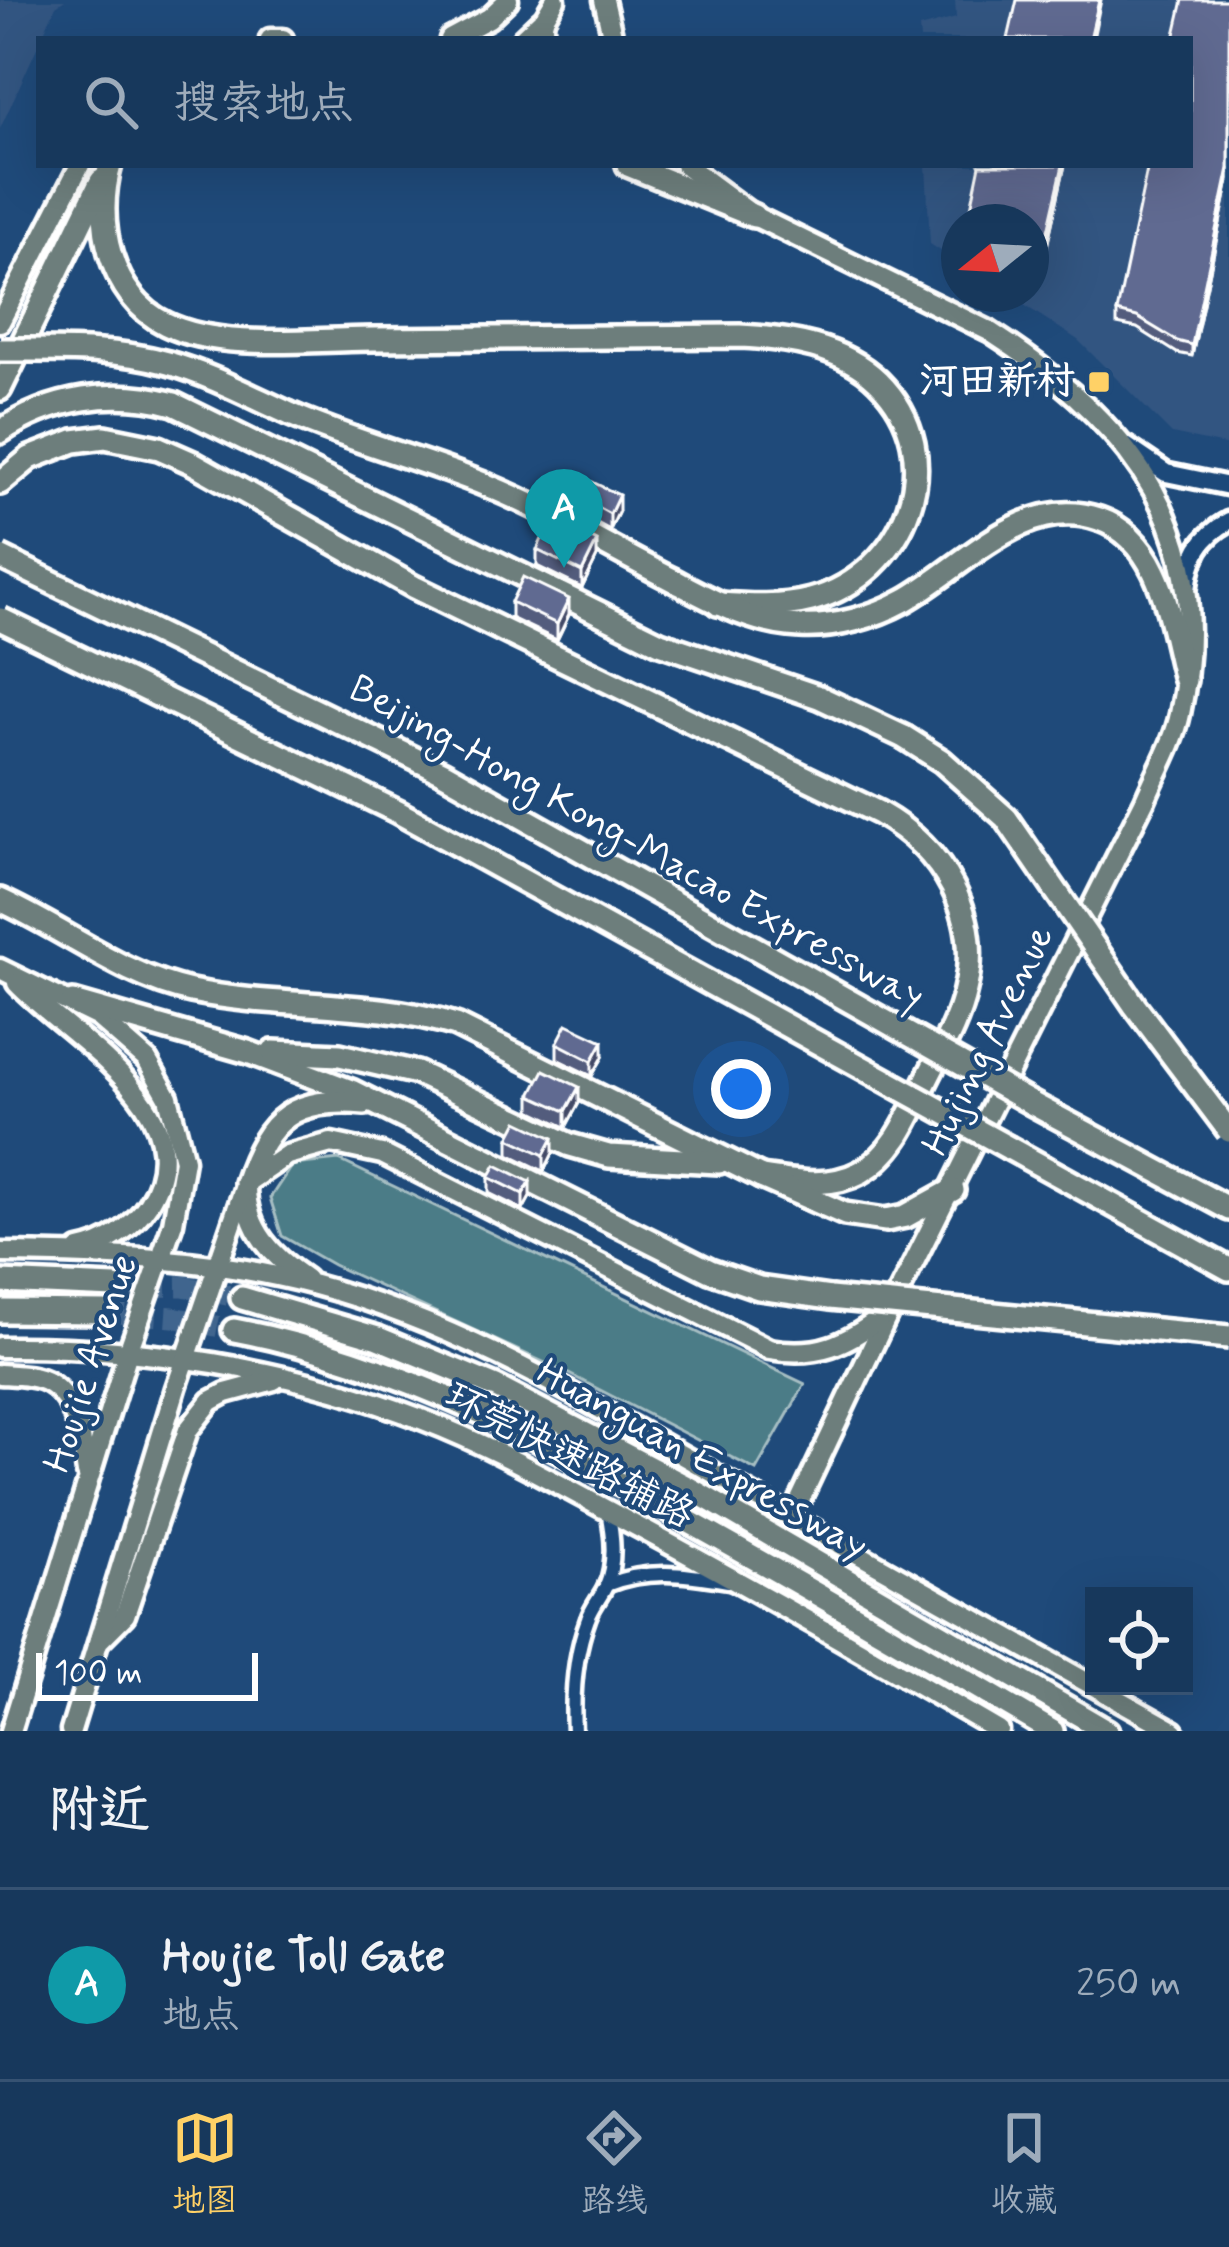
<!DOCTYPE html>
<html lang="zh">
<head>
<meta charset="utf-8">
<style>
  body { margin:0; font-family:Mynerve,"LXGW WenKai TC",sans-serif; background:#244365; color:#f1f3f6 }
  .controls { position:absolute; right:36px; bottom:36px; display:grid; overflow:hidden; border-radius:0px; box-shadow:0 12px 48px #0002 }
  .controls button { width:108px; height:108px; display:grid; place-items:center; padding:0; border:0; border-bottom:3px solid #365272; background:#17385c; color:#f1f3f6; font:60px sans-serif }
  .compass { position:absolute; left:941px; top:204px; width:108px; height:108px; border-radius:50%; background:#17385c; box-shadow:0 12px 48px #0002; rotate:252deg }
  .scale { position:absolute; left:36px; bottom:30px; width:222px; box-sizing:border-box; padding-left:12px; border:6px solid #fff; border-top:0; font-size:33px; line-height:42px; white-space:nowrap; color:#fff; -webkit-text-stroke:9px #1f4a7a; paint-order:stroke }
  .you { position:absolute; left:741px; top:1089px; width:42px; height:42px; margin:-30px; border:9px solid #fff; border-radius:50%; background:#1a73e8; box-shadow:0 0 0 18px #1a73e833 }
  .badge { display:grid; place-items:center; width:78px; height:78px; border-radius:50%; background:#ffd166; color:#fff; font-size:39px; font-weight:700 }
  .pin { position:absolute; translate:-50% -99px; filter:drop-shadow(0 3px 6px #0008) }
  .pin::after { content:''; position:absolute; top:63px; width:42px; height:36px; background:inherit; clip-path:polygon(0 0,100% 0,50% 100%) }
  .list { margin:0; padding:0; list-style:none }
  h2 { display:flex; justify-content:space-between; align-items:center; height:156px; margin:0; padding:0 48px; font-size:51px }
  h2 small { font-size:39px; font-weight:400; color:#9eacbb }
  .list li { display:grid; grid-template-columns:78px 1fr auto; gap:36px; align-items:center; box-sizing:border-box; height:192px; padding:0 48px; border-top:3px solid #365272 }
  .list b { display:block; font-size:45px; white-space:nowrap }
  .list p { margin:0; font-size:39px; white-space:nowrap; color:#9eacbb }
  .list em { font-size:39px; font-style:normal; color:#9eacbb }
  .icon { flex:none; width:66px; height:66px; fill:none; stroke:currentColor; stroke-width:2; stroke-linecap:round; stroke-linejoin:round }
  .map { position:relative; flex:none; width:1229px; height:1731px; overflow:hidden }
  .search { position:absolute; background:#17385c; box-shadow:0 12px 48px #0002; left:36px; right:36px; top:36px; height:132px; display:flex; align-items:center; gap:30px; box-sizing:border-box; padding:0 42px; border-radius:0px; color:#9eacbb; font-size:45px }
  .sheet { height:348px; background:#17385c }
  nav { display:flex; justify-content:space-around; align-items:center; box-sizing:border-box; height:168px; border-top:3px solid #365272; background:#17385c; font-size:33px; color:#9eacbb }
  nav a { display:grid; justify-items:center; gap:6px }
  nav .on { color:#ffd166 }
  .map>svg:first-child { display:block }
</style>
</head>
<body>
<div class="map">
<svg width="1229" height="1731" viewBox="0 0 1229 1731">
  <rect width="100%" height="100%" fill="#1f4a7a"/>
  <filter id="ink" filterUnits="userSpaceOnUse"><feTurbulence type="fractalNoise" baseFrequency=".00833" numOctaves="2"/><feDisplacementMap in="SourceGraphic" scale="24" xChannelSelector="R" yChannelSelector="G"/><feConvolveMatrix kernelMatrix="1 2 1 2 8 2 1 2 1" color-interpolation-filters="sRGB"/></filter>
  <g filter="url(#ink)">
    <g fill="#325481">
      <polygon points="0,0 65,0 56,6 0,129"/>
      <polygon points="955,0 1229,0 1229,446 1172,434 1078,340 1007,294 1031,294 1031,222 959,222 959,263 930,244 926,165 1190,165 1190,39 920,39 919,28 956,18"/>
    </g>
    <polygon fill="#4c7c87" stroke="#a6bec3" stroke-width="3" points="339,1160 805,1384 756,1470 567,1373 333,1265 282,1236 270,1198 292,1165"/>
    <g fill="none" stroke-linecap="round" stroke-linejoin="round">
      <g stroke="#41658e" stroke-width="21" stroke-dasharray="21 10" stroke-linecap="butt">
        <polyline points="115,1287 183,1286 242,1298"/>
        <polyline points="105,1312 173,1317 234,1330"/>
      </g>
      <g stroke="#fff" stroke-width="21">
        <g id="street">
          <path d="M606 1585C647 1568 685 1574 728 1581"/>
          <path d="M574 1731C572 1694 575 1654 588 1619 592 1607 601 1597 606 1586 616 1561 613 1536 608 1511"/>
        </g>
      </g>
      <g stroke="#fff" stroke-width="26">
        <g id="secondary">
          <polyline points="1126,446 1166,473 1229,486"/>
          <path d="M1187 589C1191 556 1200 537 1229 521"/>
        </g>
      </g>
      <g stroke="#fff" stroke-width="27">
        <g id="primary">
          <polyline points="604,0 613,39"/>
          <polyline points="270,39 283,39"/>
          <polyline points="450,39 489,18 508,0"/>
          <polyline points="545,39 542,22 555,0"/>
          <path d="M685 165 754 216 989 331C1134 424 1218 535 1180 714 1174 743 1156 773 1145 800L889 1312 792 1517"/>
          <polyline points="0,322 80,165"/>
          <polyline points="0,969 98,1017 147,1060 168,1097 184,1160 173,1223 128,1352 11,1731"/>
          <path d="M17 983C69 1038 208 1111 148 1204 133 1227 107 1245 79 1250"/>
          <path d="M246 1187C246 1230 273 1257 306 1279"/>
          <path d="M0 1253C104 1254 214 1258 315 1285 459 1323 586 1401 715 1474 868 1560 1021 1645 1174 1731"/>
          <path d="M0 1347C141 1345 289 1368 421 1419 492 1446 558 1484 625 1520 751 1587 875 1659 999 1731"/>
          <path d="M0 1374C15 1375 36 1375 49 1383 77 1400 83 1444 87 1473"/>
          <polyline points="101,1639 125,1615 188,1430 211,1401 226,1393 274,1380"/>
          <path d="M71 1731 176 1388 246 1183 287 1155 331 1143 382 1154 769 1349C818 1358 846 1344 885 1315"/>
        </g>
      </g>
      <g stroke="#fff" stroke-width="30">
        <g id="highway">
          <polyline points="524,39 542,22"/>
          <path d="M110 165C94 221 109 296 166 324 220 351 314 339 374 339 496 338 618 337 740 336 788 338 842 346 878 381 954 456 906 574 811 600 781 608 749 606 718 604"/>
          <polyline points="628,165 754,216"/>
          <polyline points="0,389 101,181"/>
          <path d="M290 414C354 442 422 459 486 485 550 511 611 549 673 580 713 601 753 624 800 626 835 628 874 617 905 600 963 568 1025 493 1099 519 1163 541 1170 624 1185 680"/>
          <path d="M0 432C51 397 115 388 174 404L660 643 819 697 904 737"/>
          <path d="M0 483 30 458 74 441 105 437 159 448 193 463 414 587 879 813C943 849 983 916 965 990 958 1023 939 1054 925 1083 909 1117 895 1153 861 1172 829 1189 795 1182 761 1177"/>
          <path d="M0 900C61 927 126 978 191 991 278 1009 370 999 456 1025L761 1177 845 1214 886 1220 906 1216 953 1190"/>
          <polyline points="73,1002 248,1052 351,1091 710,1271 759,1288 830,1298"/>
          <polyline points="273,1052 340,1055 417,1073 570,1145 609,1156 719,1162"/>
          <polyline points="1031,1103 1229,1209"/>
          <polyline points="1009,1148 1229,1269"/>
          <path d="M246 1183C268 1117 294 1097 365 1103"/>
          <polyline points="0,1282 115,1287"/>
          <polyline points="242,1298 378,1338 496,1387 691,1489 1107,1731"/>
          <polyline points="0,1311 105,1312"/>
          <path d="M234 1330C401 1362 548 1442 695 1525 815 1592 933 1661 1052 1731"/>
        </g>
      </g>
      <use href="#street" stroke="#1f4a7a" stroke-width="12"/>
      <use href="#secondary" stroke="#1f4a7a" stroke-width="16"/>
      <use href="#primary" stroke="#6d7e7c" stroke-width="18"/>
      <use href="#highway" stroke="#6d7e7c" stroke-width="21"/>
      <g stroke="#fff" stroke-width="30" stroke-linecap="butt">
        <g id="highway-bridge">
          <path d="M0 350C55 350 115 348 168 363 211 375 250 396 290 414"/>
          <polyline points="0,557 444,773 1031,1103"/>
          <polyline points="0,619 398,812 1009,1148"/>
          <polyline points="904,737 942,761 1006,818 1135,1006 1229,1131"/>
          <polyline points="830,1298 1229,1337"/>
        </g>
      </g>
      <use href="#highway-bridge" stroke="#6d7e7c" stroke-width="21"/>
    </g>
    <g fill="#535b7d" stroke="#fff" stroke-width="3">
      <polygon points="1229,0 1229,180 1192,356 1177,353 1137,328 1117,324 1117,312"/>
      <polygon points="980,165 1065,165 1042,269 1031,267 1031,222"/>
      <polygon points="566,490 619,511 610,530 566,506"/>
      <polygon points="537,550 597,557 582,588 537,566"/>
      <polygon points="511,602 569,615 557,640 511,618"/>
      <polygon points="557,1043 603,1057 592,1076 557,1059"/>
      <polygon points="531,1095 579,1103 566,1127 531,1110"/>
      <polygon points="509,1138 553,1153 544,1171 509,1154"/>
      <polygon points="489,1177 530,1197 523,1210 489,1193"/>
    </g>
    <g fill="#434a66" stroke="#fff" stroke-width="3">
      <polygon points="1099,0 1101,0 1093,39 1090,39"/>
      <polygon points="1063,165 1065,165 1042,269 1042,257"/>
      <polygon points="1229,168 1229,180 1192,356 1192,345"/>
      <polygon points="619,495 619,511 610,530 610,514"/>
      <polygon points="597,541 597,557 582,588 582,572"/>
      <polygon points="569,599 569,615 557,640 557,624"/>
      <polygon points="603,1041 603,1057 592,1076 592,1061"/>
      <polygon points="579,1087 579,1103 566,1127 566,1111"/>
      <polygon points="553,1138 553,1153 544,1171 544,1155"/>
      <polygon points="530,1182 530,1197 523,1210 523,1194"/>
    </g>
    <g fill="#606a91" stroke="#fff" stroke-width="3">
      <polygon points="1017,0 1099,0 1090,39 1008,39"/>
      <polygon points="1183,0 1229,0 1229,168 1192,345 1177,341 1137,317 1117,312 1148,165 1190,165 1190,39 1174,39"/>
      <polygon points="980,165 1063,165 1042,257 1031,255 1031,222 968,222"/>
      <polygon points="574,473 619,495 610,514 566,490"/>
      <polygon points="552,517 597,541 582,572 537,550"/>
      <polygon points="523,577 569,599 557,624 511,602"/>
      <polygon points="567,1024 603,1041 592,1061 557,1043"/>
      <polygon points="544,1070 579,1087 566,1111 531,1095"/>
      <polygon points="518,1121 553,1138 544,1155 509,1138"/>
      <polygon points="496,1165 530,1182 523,1194 489,1177"/>
    </g>
  </g>
  <rect fill="#ffd166" stroke="#1f4a7a" stroke-width="4.5" x="1087" y="370" width="24" height="24" rx="6"/>
  <g text-anchor="middle" dominant-baseline="central" stroke-width="9" stroke-linejoin="round" paint-order="stroke">
    <g font-size="39" font-weight="bold" fill="#fff" stroke="#1f4a7a" text-anchor="end">
      <text x="1075" y="382">河田新村</text>
    </g>
    <g font-size="39" fill="#fff" stroke="#1f4a7a">
      <text transform="translate(636 844) rotate(29)">Beijing-Hong Kong-Macao Expressway</text>
      <text transform="translate(989 1041) rotate(-64)">Hujing Avenue</text>
      <text transform="translate(92 1364) rotate(-72)">Houjie Avenue</text>
      <text transform="translate(569 1457) rotate(27)">环莞快速路辅路</text>
      <text transform="translate(702 1460) rotate(29)">Huanguan Expressway</text>
    </g>
  </g>
</svg>
<div class="controls">
<button><svg class="icon" aria-label="locate" viewBox="0 0 24 24"><circle cx="12" cy="12" r="6"/><path d="M12 2v4M12 18v4M2 12h4M18 12h4"/></svg></button>
</div>
<svg class="compass" viewBox="-18 -18 36 36"><path d="M0-13l5 13h-10z" fill="#e53935"/><path d="M0 13l5-13h-10z" fill="#9eacbb"/></svg>
<div class="scale">100 m</div>
<div class="you"></div>
<div class="pin badge" style="left:564px;top:568px;background:#0f9aa8">A</div>
<div class="search"><svg class="icon" aria-label="search" viewBox="0 0 24 24"><circle cx="10" cy="10" r="6"/><path d="M15 15l6 6"/></svg>搜索地点</div>
</div>
<section class="sheet">
<h2>附近<small></small></h2>
<ul class="list">
<li><span class="badge" style="background:#0f9aa8">A</span><div><b>Houjie Toll Gate</b><p>地点</p></div><em>250 m</em></li>
</ul>
</section>
<nav>
<a class="on"><svg class="icon" aria-label="map" viewBox="0 0 24 24"><path d="M3 6l6-2 6 2 6-2v14l-6 2-6-2-6 2zM9 4v14M15 6v14"/></svg>地图</a>
<a><svg class="icon" aria-label="directions" viewBox="0 0 24 24"><path d="M12 3l9 9-9 9-9-9zM9 14v-3h6M13 9l2 2-2 2"/></svg>路线</a>
<a><svg class="icon" aria-label="saved" viewBox="0 0 24 24"><path d="M7 4h10v16l-5-4-5 4z"/></svg>收藏</a>
</nav>
</body>
</html>
